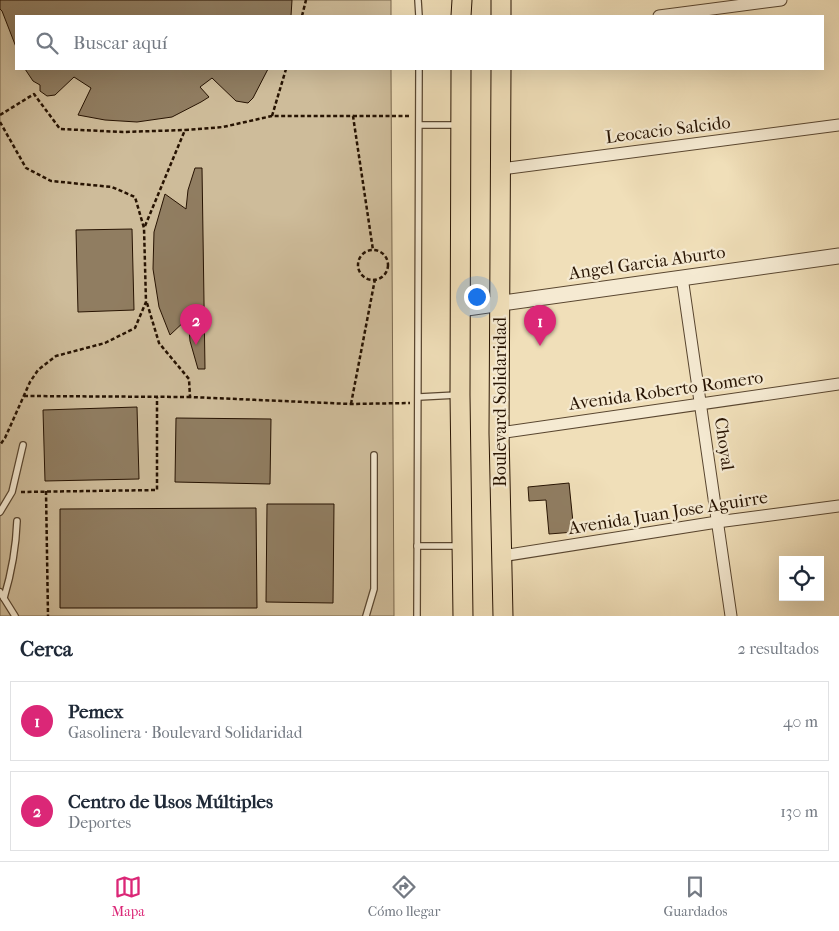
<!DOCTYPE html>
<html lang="es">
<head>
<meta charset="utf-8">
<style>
  body { margin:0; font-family:"IM FELL French Canon",serif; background:#f6f6f7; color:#1f2937 }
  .controls { position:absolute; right:15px; bottom:15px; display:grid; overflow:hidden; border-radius:0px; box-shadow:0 5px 20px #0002 }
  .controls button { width:45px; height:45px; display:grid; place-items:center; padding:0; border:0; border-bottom:1px solid #e0e1e3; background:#fff; color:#1f2937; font:25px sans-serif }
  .you { position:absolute; left:476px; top:296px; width:18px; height:18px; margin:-12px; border:4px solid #fff; border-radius:50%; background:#1a73e8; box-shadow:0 0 0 8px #1a73e833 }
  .badge { display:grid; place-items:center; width:32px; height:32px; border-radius:50%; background:#db2777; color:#fff; font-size:16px; font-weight:700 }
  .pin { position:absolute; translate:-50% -41px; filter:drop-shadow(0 1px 2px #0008) }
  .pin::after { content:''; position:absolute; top:26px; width:18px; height:15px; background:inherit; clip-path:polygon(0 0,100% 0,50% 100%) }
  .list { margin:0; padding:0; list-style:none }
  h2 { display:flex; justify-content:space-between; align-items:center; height:65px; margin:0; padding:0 20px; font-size:21px }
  h2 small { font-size:16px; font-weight:400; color:#747a83 }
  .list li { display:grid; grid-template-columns:32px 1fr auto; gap:15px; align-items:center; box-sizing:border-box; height:80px; margin:0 10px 10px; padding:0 10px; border:1px solid #e0e1e3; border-radius:0px }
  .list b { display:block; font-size:19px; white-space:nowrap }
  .list p { margin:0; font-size:16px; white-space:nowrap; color:#747a83 }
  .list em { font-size:16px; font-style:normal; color:#747a83 }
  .icon { flex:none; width:28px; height:28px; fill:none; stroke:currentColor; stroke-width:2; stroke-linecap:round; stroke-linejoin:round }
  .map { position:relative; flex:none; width:839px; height:616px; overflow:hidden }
  .search { position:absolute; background:#fff; box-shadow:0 5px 20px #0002; left:15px; right:15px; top:15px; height:55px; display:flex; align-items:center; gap:12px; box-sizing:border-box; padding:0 18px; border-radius:0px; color:#747a83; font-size:19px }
  .sheet { height:245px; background:#fff }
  nav { display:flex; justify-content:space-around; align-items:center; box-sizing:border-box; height:70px; border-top:1px solid #e0e1e3; background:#fff; font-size:14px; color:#747a83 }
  nav a { display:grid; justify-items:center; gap:2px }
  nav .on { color:#db2777 }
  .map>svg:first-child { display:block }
</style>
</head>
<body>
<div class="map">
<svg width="839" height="616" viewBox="0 0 839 616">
  <rect width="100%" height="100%" fill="#f0dfb9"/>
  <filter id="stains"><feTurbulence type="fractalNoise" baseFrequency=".004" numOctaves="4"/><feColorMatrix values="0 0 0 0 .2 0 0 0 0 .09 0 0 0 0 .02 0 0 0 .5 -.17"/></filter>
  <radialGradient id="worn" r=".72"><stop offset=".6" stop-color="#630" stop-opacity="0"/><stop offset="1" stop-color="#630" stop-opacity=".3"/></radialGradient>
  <polygon fill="#cebc9a" stroke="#7a684e" points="0,0 391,0 391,16 16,16 16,69 391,69 394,616 0,616"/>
  <g fill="#907d61" stroke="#271302">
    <polygon points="0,0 292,0 291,16 16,16 16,47 2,11 0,9"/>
    <polygon points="25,69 268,69 253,98 248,103 236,101 212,78 200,87 209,97 201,102 172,117 137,122 105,120 78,115 91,88 74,77 55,95 47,96 40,91 40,85 33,81"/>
    <polygon points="195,168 202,168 205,369 198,369 190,341 188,318 170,335 159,307 153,269 154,232 165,194 186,209 188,190"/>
    <polygon points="132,229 134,310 78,312 76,230"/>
    <polygon points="137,407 139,479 45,481 43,410"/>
    <polygon points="176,418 271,419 270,484 175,482"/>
    <polygon points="569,483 574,532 549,534 546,500 529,501 528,487"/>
    <polygon points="267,504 334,504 333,603 266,602"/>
    <polygon points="256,508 257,608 60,608 60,509"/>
  </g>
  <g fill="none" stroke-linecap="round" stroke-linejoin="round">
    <g stroke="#594630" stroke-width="8">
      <g id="service">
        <polyline points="418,0 419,16"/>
        <polyline points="420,125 458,125"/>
        <polyline points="419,397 457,395"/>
        <polyline points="0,512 12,492 23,445"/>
        <polyline points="417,546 460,546"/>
        <polyline points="0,592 15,616"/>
        <path d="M4 598C12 571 16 549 17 521"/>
        <polyline points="366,616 374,589 374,455"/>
        <polyline points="417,616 419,69"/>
      </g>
    </g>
    <g stroke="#594630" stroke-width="13">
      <g id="minor">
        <polyline points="659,16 781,0"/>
        <polyline points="501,169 839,125"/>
        <polyline points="682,277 731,616"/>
        <polyline points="499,433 839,384"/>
        <polyline points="502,556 717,522 839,506"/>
      </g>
    </g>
    <g stroke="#594630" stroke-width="17">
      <polyline id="tertiary" points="460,309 839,256"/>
    </g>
    <g stroke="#271302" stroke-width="21">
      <g id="primary">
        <polyline points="501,0 501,16"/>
        <polyline points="461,16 462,0"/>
        <polyline points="461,69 460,395 463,616"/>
        <polyline points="501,69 499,433 503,616"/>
      </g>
    </g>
    <g stroke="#271302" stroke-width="2.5" stroke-dasharray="4 2.5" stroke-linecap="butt">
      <polyline points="302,16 306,0"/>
      <polyline points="0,115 34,94 60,129 123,132 185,130"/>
      <polyline points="272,116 286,69"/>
      <polyline points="353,116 409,116"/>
      <polyline points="0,122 26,168 51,181 112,187 135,197 144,228 146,302 135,328 105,343 56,356 38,370 30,382 5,438 0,445"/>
      <polyline points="145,226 185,130 223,127 272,116 353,116 373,250"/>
      <circle cx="373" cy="265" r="15"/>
      <polyline points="147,303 159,343 189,379 190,397 351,404 410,403"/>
      <polyline points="24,396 190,397"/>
      <polyline points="351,404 375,279"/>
      <polyline points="46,491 48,616"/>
      <polyline points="21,492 157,490 157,397"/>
    </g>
    <use href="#service" stroke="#f5ead2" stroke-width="5.5"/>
    <use href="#minor" stroke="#f5ead2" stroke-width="11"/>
    <use href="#tertiary" stroke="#f5ead2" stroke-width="15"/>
    <use href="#primary" stroke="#f0dfb9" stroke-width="19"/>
  </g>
  <g text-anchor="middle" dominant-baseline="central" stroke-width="4.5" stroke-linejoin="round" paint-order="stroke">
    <g font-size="18" fill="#271302" stroke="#f5ead2">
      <text transform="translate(668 130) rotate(-7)">Leocacio Salcido</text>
      <text transform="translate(647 263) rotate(-8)">Angel Garcia Aburto</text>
      <text transform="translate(666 391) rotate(-8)">Avenida Roberto Romero</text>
      <text transform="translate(500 402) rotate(-90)">Boulevard Solidaridad</text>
      <text transform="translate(724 444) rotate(82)">Choyal</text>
      <text transform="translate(668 513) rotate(-9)">Avenida Juan Jose Aguirre</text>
    </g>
  </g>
  <rect width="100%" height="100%" filter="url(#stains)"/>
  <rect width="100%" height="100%" fill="url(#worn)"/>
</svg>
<div class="controls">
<button><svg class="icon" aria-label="locate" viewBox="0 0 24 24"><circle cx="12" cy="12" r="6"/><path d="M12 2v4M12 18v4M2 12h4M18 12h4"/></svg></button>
</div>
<div class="you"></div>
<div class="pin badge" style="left:540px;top:346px">1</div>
<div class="pin badge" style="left:196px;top:345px">2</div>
<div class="search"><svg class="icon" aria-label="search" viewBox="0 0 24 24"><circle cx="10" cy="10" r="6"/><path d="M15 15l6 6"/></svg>Buscar aquí</div>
</div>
<section class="sheet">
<h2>Cerca<small>2 resultados</small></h2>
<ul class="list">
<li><span class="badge">1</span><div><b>Pemex</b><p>Gasolinera · Boulevard Solidaridad</p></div><em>40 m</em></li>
<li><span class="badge">2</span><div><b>Centro de Usos Múltiples</b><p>Deportes</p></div><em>130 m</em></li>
</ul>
</section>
<nav>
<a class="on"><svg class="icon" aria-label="map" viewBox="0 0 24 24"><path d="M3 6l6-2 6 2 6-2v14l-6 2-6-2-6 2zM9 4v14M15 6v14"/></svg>Mapa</a>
<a><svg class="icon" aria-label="directions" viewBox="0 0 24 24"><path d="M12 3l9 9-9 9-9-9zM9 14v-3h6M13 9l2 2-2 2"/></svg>Cómo llegar</a>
<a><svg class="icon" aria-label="saved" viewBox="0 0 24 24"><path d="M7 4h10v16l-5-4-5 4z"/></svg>Guardados</a>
</nav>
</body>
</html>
